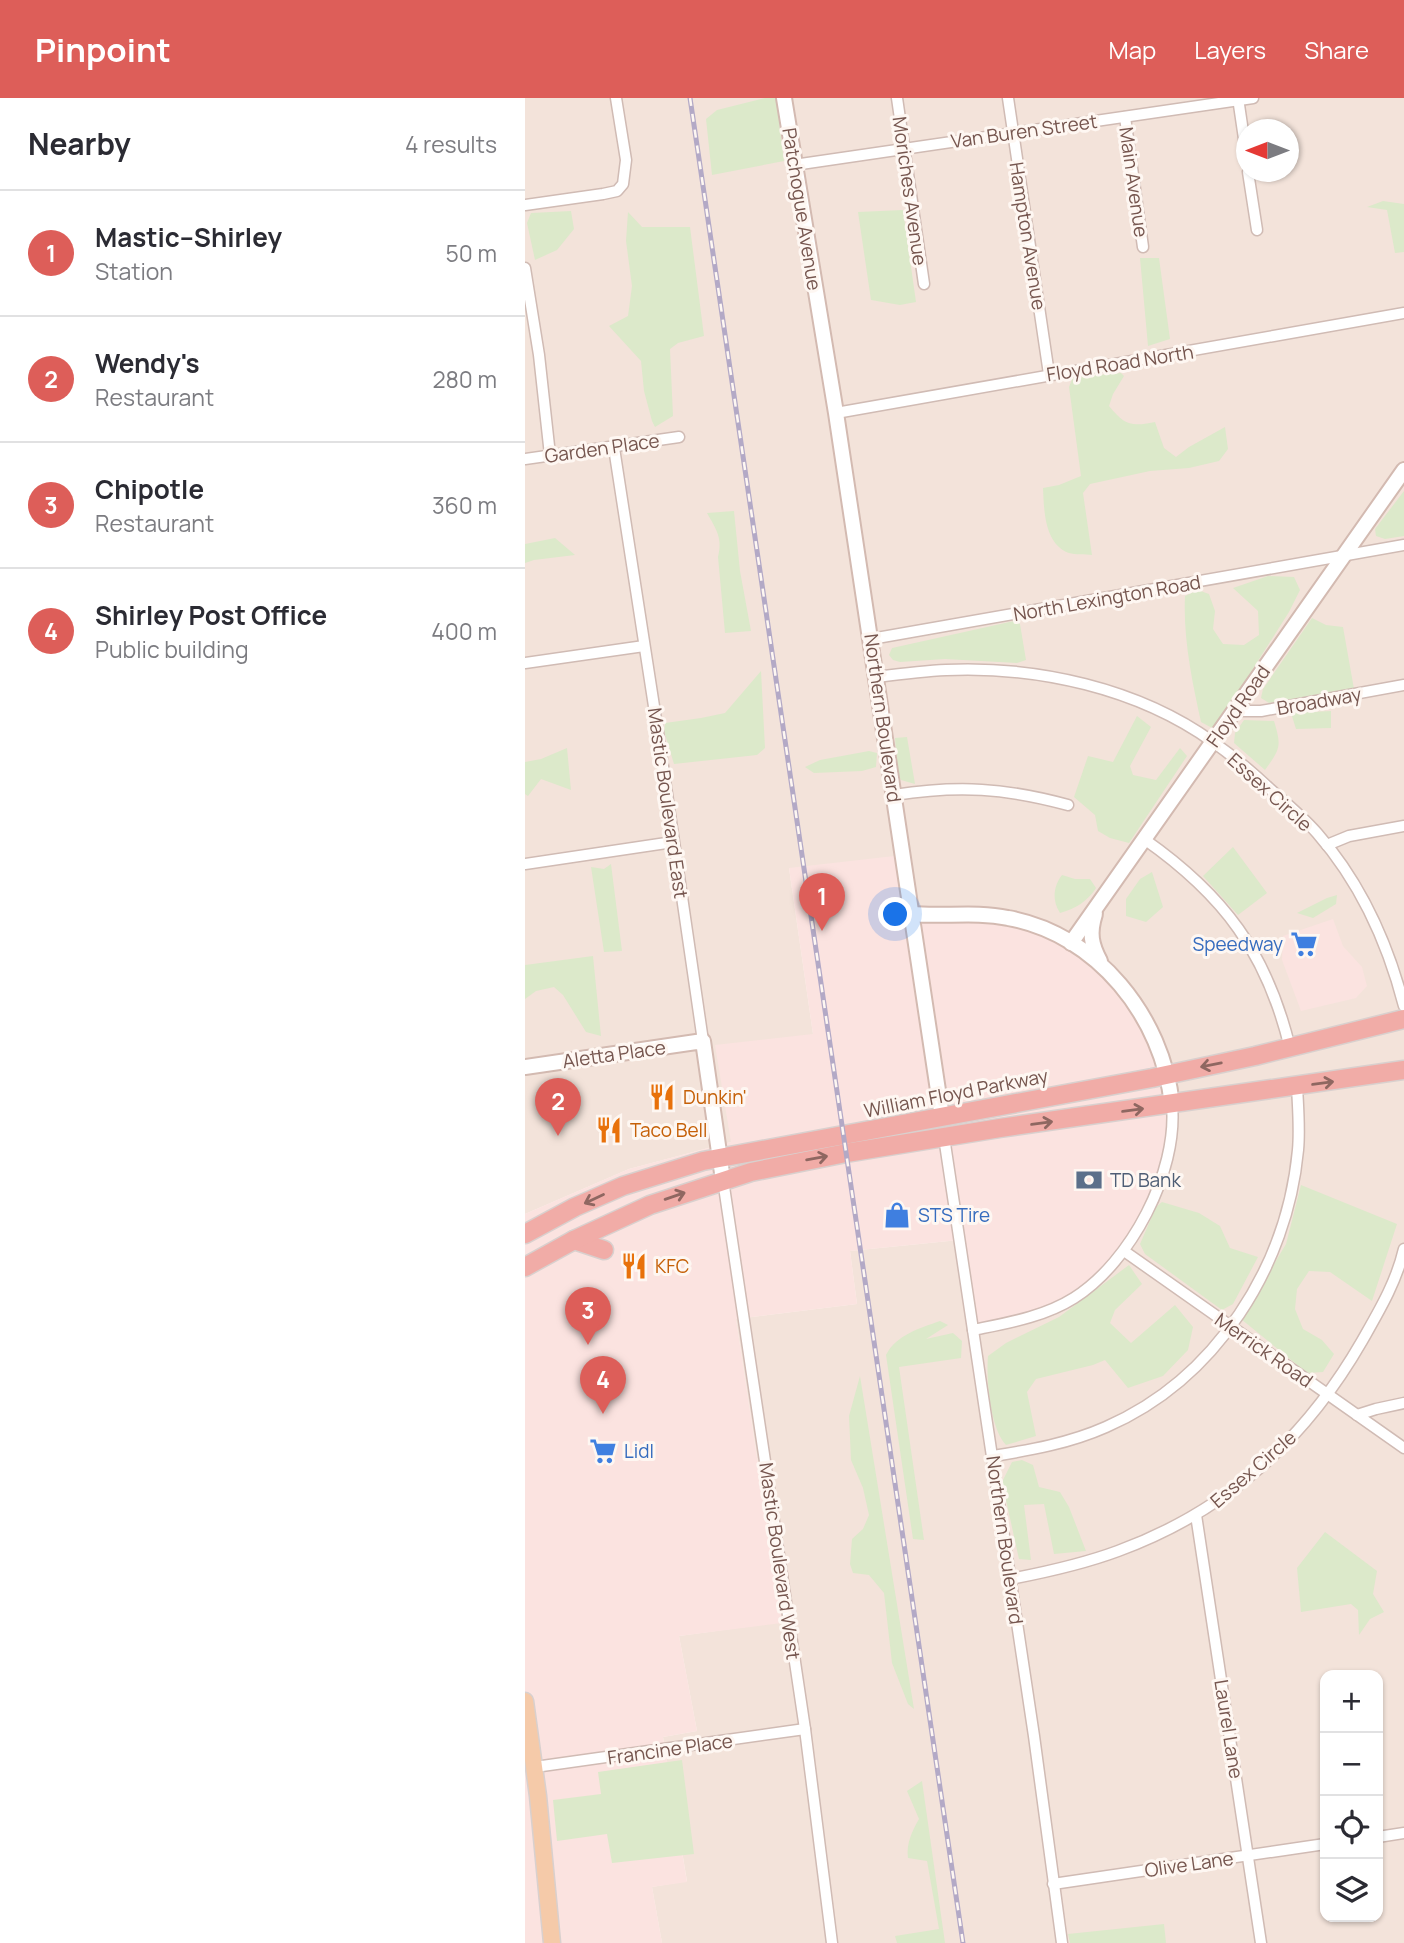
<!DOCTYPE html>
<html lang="en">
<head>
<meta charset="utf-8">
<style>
  body { margin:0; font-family:Manrope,sans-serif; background:#f7f7f7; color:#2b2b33 }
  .controls { position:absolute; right:21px; bottom:21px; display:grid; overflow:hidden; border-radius:14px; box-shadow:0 2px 5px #0004 }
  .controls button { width:63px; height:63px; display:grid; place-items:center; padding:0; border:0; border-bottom:2px solid #e1e1e2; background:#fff; color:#2b2b33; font:35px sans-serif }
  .compass { position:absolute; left:711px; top:21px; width:63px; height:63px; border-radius:50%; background:#fff; box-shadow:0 2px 5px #0004; rotate:270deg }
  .you { position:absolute; left:371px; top:817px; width:24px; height:24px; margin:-18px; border:5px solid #fff; border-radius:50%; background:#1a73e8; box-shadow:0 0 0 10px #1a73e833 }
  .badge { display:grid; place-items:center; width:46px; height:46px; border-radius:50%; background:#dd5e59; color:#fff; font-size:23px; font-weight:700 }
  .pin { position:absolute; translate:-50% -58px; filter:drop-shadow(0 2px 4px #0008) }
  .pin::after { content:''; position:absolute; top:37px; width:24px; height:21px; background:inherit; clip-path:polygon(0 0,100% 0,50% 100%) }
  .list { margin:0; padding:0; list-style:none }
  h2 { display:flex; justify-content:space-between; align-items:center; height:91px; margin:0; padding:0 28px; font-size:30px }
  h2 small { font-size:23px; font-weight:400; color:#7c7c81 }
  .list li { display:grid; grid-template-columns:46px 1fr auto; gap:21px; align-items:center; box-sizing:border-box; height:126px; padding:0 28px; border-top:2px solid #e1e1e2 }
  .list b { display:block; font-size:26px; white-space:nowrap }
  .list p { margin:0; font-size:23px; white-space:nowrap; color:#7c7c81 }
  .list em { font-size:23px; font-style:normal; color:#7c7c81 }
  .icon { flex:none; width:38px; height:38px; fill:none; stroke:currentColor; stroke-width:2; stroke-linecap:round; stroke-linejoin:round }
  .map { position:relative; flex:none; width:879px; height:1845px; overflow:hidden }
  header { display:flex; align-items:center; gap:42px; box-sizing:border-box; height:98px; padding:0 35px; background:#dd5e59; color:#fff }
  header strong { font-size:33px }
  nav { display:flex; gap:38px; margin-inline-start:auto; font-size:24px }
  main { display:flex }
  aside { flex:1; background:#fff }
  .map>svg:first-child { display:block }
</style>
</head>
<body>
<header>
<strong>Pinpoint</strong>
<nav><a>Map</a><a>Layers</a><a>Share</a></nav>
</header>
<main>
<aside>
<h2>Nearby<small>4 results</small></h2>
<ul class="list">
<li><span class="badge">1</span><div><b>Mastic–Shirley</b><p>Station</p></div><em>50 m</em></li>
<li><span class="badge">2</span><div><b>Wendy's</b><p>Restaurant</p></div><em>280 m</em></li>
<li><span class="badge">3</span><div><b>Chipotle</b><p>Restaurant</p></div><em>360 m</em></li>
<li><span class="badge">4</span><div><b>Shirley Post Office</b><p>Public building</p></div><em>400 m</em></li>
</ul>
</aside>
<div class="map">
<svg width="879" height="1845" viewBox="0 0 879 1845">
  <rect width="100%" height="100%" fill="#fcf2ec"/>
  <path fill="#f3e3da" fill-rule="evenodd" d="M0 0H879V1845H137L127 1789 162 1783 138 1639 172 1633 154 1538 257 1524 211 1221 332 1206 325 1153 434 1142 401 817 264 770 288 936 206 1044 104 1071 0 1116ZM722 32H764V74H722ZM800 1577H853V1819H800Z"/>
  <g fill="#fbe3e0">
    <polygon points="378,757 387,816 425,816 524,832 597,887 645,987 641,1062 599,1153 537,1206 448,1232 434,1142 325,1153 332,1206 211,1221 257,1525 154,1538 172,1633 138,1639 162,1784 127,1789 137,1845 0,1845 0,1116 104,1071 206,1044 190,947 288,936 264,770"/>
    <polygon points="808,821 818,848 837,869 842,888 831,900 776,913 757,862 758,838"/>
  </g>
  <g fill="#dce9ca">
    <polygon points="240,0 251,0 259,63 187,77 181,21 192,12"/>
    <polygon points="858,103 879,106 879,154 870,155 862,112 842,109"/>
    <polygon points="378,112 391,204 375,207 346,202 333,114"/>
    <polygon points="46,113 49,131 32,152 10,162 2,125 6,115"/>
    <polygon points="103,114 117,129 165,129 179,238 153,245 145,251 148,318 130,329 127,323 119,293 116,263 84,228 103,218 107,188 101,143"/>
    <polygon points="615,160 634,160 645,241 623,248"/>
    <path d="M596 275 599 278 588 296 584 308C600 327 605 329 630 324L639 350 651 359 664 349 700 329 703 351 694 363 664 370 625 373 565 386 558 395 567 457C560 456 550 457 544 455 519 446 519 411 518 390L534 387 556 378 544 289 548 279Z"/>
    <polygon points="879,393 879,438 860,441 851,438 850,431"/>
    <path d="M209 413 215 473 226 533 200 535 193 459C198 440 191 431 182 415Z"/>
    <polygon points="30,440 50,457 9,462 0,465 0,446"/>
    <path d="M743 478 769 479 775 492 764 514 693 626 687 630 676 624C667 583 658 540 660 498L673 492 684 496 690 513 688 531 698 546 719 547 734 537 733 513 708 490Z"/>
    <polygon points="787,520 801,527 818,529 829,591 744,605 736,600 738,591"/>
    <polygon points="489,523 495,526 501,562 492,565 420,561 375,564 368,562 364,557 367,550"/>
    <polygon points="236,573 240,650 232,657 149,666 139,633 140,625 176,620 200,615"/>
    <polygon points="806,613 806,630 771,631 766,615"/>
    <polygon points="612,618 626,629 605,668 608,677 631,682 655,650 662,658 604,745 585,740 573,733 570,717 549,699 563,658 588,664"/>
    <path d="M719 622 749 623C757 649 755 651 740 672L709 645 710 635Z"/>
    <polygon points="382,639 390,686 376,682 373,677 370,640"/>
    <polygon points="42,650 46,692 16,681 3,698 0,696 0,664 16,661"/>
    <polygon points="344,653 352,655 351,669 337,673 289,675 280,669 295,662"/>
    <polygon points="708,749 742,795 713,817 678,778"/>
    <polygon points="86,766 97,853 79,854 66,769 79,771"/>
    <polygon points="627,774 638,809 621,824 601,818 601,801 615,781"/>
    <path d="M537 777 550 781H565L571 790C563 803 550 811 535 815 527 803 528 788 537 777Z"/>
    <polygon points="812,797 811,806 788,820 772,815 802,800"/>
    <polygon points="68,858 76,938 61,934 38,897 29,889 11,893 0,901 0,867"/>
    <polygon points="776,1087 872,1126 847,1203 805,1174 784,1173 772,1191 770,1211 778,1231 797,1242 809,1256 798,1274 782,1275 716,1221 761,1146"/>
    <polygon points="637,1104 674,1115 695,1128 705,1150 733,1159 708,1206 697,1212 620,1156 615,1146 631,1109"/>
    <path d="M604 1167 617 1186 590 1212 585 1225 606 1245 650 1207 668 1229 663 1252 638 1278 603 1290 580 1262 568 1267 511 1281 502 1294 511 1338 481 1347C465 1330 461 1281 463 1258L481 1245 534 1219Z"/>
    <path d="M415 1223 423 1227 401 1241 428 1235 437 1243 436 1260 374 1269 399 1442 388 1441 361 1257C371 1237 395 1230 415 1223Z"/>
    <polygon points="335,1278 389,1611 383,1606 367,1565 359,1495 344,1477 328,1475 325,1466 327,1441 338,1431 344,1417 338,1390 326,1362 324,1318"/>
    <polygon points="497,1362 508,1367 514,1389 535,1394 544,1409 561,1453 529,1456 519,1406 499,1407 506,1462 494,1461 477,1384 487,1364"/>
    <polygon points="800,1434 852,1473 848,1496 859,1514 845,1521 834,1537 833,1512 826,1506 776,1514 772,1470"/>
    <polygon points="157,1662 169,1756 87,1765 82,1736 32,1743 28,1702 76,1696 73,1674"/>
    <path d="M397 1683 420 1845H372L370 1838 414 1831 402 1763 383 1760C381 1746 387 1733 394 1721L382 1693Z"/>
    <polygon points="639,1826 641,1845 545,1845 543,1836"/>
  </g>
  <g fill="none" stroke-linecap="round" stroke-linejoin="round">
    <g stroke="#d0bbb4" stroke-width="13">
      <g id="street">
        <polyline points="372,0 399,186"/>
        <polyline points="483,0 524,276"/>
        <polyline points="713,0 722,61"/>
        <polyline points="600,19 618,149"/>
        <polyline points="269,67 728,0"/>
        <polyline points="723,74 732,132"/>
        <polyline points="0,107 78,96 92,93 98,86 101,62 91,0"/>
        <polyline points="0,170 14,257 25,357"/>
        <polyline points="311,315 879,215"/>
        <polyline points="89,350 133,634 178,943"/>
        <polyline points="0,361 154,339"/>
        <polyline points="346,541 879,447"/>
        <polyline points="0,565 119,548"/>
        <path d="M352 579C375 576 398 573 421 572 512 568 613 590 688 644 708 658 727 674 745 691 761 705 778 719 792 735 835 784 863 846 879 908"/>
        <polyline points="709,613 736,613 879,587"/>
        <path d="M369 697C434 687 480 690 543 707"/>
        <path d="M619 741C699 797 742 855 765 950"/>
        <polyline points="802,747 824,738 879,728"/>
        <polyline points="0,766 148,744"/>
        <polyline points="419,1039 509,1638 537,1845"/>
        <polyline points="198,1082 280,1631 307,1845"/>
        <polyline points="599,1153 879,1350"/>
        <path d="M448 1232C482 1225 519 1219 549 1200 606 1164 653 1074 647 1007"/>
        <polyline points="832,1317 851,1311 879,1305"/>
        <path d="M468 1358C506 1352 545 1345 581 1329 691 1281 762 1169 773 1052 775 1031 773 1010 772 988"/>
        <polyline points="671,1417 736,1845"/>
        <path d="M485 1481C522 1474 558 1466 593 1453 702 1413 780 1342 837 1243 854 1213 871 1185 879 1151"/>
        <polyline points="10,1669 280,1631"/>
        <polyline points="853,1739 879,1735"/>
        <polyline points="528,1786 800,1746"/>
      </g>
    </g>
    <g stroke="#d3bab1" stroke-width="18">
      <g id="secondary">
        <polyline points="259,0 311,315 417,1019"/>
        <path d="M387 816C419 819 450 813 483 820 572 836 638 919 647 1007"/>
        <path d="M570 816C564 835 566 846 575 863"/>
        <polyline points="546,845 879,372"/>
        <polyline points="0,969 178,943 198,1082"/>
      </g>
    </g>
    <g stroke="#d9d0ce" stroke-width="19">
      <polyline id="primary" points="0,1603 13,1698 27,1845"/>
    </g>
    <g stroke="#d9d0ce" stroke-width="21">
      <g id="highway">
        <polyline points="0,1136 50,1109 98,1088 178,1063 627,980 730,958 879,921"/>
        <polyline points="49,1142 79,1152"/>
        <polyline points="0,1169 49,1142 125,1107 226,1074 321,1055 475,1030 879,972"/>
      </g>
    </g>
    <use href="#street" stroke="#fff" stroke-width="10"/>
    <use href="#secondary" stroke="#fff" stroke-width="14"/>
    <use href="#primary" stroke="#f5caa9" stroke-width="16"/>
    <use href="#highway" stroke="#f1aca7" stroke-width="18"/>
    <g stroke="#b3a9c6" stroke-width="5">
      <polyline id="rail" points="165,0 438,1845"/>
    </g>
    <use href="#rail" stroke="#fef7f2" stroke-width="2.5" stroke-dasharray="8" stroke-linecap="butt"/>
  </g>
  <defs><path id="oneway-shaft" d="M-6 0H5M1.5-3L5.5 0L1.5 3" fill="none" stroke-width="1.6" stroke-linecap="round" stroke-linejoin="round" transform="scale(1.75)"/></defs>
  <g stroke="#8f6761">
    <use href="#oneway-shaft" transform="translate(686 967) rotate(169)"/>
    <use href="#oneway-shaft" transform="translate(798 985) rotate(-8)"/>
    <use href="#oneway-shaft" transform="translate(608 1012) rotate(-8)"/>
    <use href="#oneway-shaft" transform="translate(517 1025) rotate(-8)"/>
    <use href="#oneway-shaft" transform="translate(292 1060) rotate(-10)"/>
    <use href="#oneway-shaft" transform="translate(150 1098) rotate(-19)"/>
    <use href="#oneway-shaft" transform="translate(69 1101) rotate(155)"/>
  </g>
  <defs>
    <g id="supermarket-bare" transform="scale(2.1)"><path d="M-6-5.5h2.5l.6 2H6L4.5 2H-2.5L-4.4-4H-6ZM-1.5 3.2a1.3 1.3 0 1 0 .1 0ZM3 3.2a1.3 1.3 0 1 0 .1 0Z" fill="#3f7fe0" stroke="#fef7f2" stroke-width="2.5" paint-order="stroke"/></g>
    <g id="restaurant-bare" transform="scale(2.1)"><path d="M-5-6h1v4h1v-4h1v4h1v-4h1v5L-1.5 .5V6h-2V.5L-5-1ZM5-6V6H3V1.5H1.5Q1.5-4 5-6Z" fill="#e8710a" stroke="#fef7f2" stroke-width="2.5" paint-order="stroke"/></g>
    <g id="bank-bare" transform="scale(2.1)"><path d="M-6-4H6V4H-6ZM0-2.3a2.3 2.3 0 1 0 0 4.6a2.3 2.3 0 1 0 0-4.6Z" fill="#5c6f8a" stroke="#fef7f2" stroke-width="2.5" paint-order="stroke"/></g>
    <g id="shop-bare" transform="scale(2.1)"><path d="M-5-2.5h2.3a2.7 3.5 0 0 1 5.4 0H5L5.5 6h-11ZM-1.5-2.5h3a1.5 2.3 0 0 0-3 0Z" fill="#3f7fe0" stroke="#fef7f2" stroke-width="2.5" paint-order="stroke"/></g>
  </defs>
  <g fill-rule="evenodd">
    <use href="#supermarket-bare" x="779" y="846"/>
    <use href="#restaurant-bare" x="137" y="999"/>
    <use href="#restaurant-bare" x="84" y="1032"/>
    <use href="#bank-bare" x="564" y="1082"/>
    <use href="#shop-bare" x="372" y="1117"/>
    <use href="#restaurant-bare" x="109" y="1168"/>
    <use href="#supermarket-bare" x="78" y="1353"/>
  </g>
  <g text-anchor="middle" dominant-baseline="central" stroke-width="6" stroke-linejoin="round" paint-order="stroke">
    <g font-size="19" fill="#76564f" stroke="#fef7f2">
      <text transform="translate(499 33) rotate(-8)">Van Buren Street</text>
      <text transform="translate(609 84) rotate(82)">Main Avenue</text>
      <text transform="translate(385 93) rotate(82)">Moriches Avenue</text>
      <text transform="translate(277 111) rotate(81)">Patchogue Avenue</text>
      <text transform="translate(503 138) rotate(81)">Hampton Avenue</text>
      <text transform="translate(595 265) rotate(-9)">Floyd Road North</text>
      <text transform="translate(77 350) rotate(-8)">Garden Place</text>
      <text transform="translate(582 500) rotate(-10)">North Lexington Road</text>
      <text transform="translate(794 603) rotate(-10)">Broadway</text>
      <text transform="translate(713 608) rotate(-55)">Floyd Road</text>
      <text transform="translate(358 620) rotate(82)">Northern Boulevard</text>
      <text transform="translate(745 694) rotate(42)">Essex Circle</text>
      <text transform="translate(143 705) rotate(82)">Mastic Boulevard East</text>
      <text transform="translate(89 956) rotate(-8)">Aletta Place</text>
      <text transform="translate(431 995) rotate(-11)">William Floyd Parkway</text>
      <text transform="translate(739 1252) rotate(35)">Merrick Road</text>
      <text transform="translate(728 1371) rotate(-41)">Essex Circle</text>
      <text transform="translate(480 1442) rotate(82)">Northern Boulevard</text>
      <text transform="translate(255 1463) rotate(82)">Mastic Boulevard West</text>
      <text transform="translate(704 1631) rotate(81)">Laurel Lane</text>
      <text transform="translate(145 1651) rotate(-8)">Francine Place</text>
      <text transform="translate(664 1766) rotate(-8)">Olive Lane</text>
    </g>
    <g font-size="19" fill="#366cbe" stroke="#fef7f2" text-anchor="start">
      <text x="758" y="846" text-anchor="end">Speedway</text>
      <text x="393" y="1117">STS Tire</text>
      <text x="99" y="1353">Lidl</text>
    </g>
    <g font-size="19" fill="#c56008" stroke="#fef7f2" text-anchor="start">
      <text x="158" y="999">Dunkin'</text>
      <text x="105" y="1032">Taco Bell</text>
      <text x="130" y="1168">KFC</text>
    </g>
    <g font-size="19" fill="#4e5e75" stroke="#fef7f2" text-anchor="start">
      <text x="585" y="1082">TD Bank</text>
    </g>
  </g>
</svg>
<div class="controls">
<button>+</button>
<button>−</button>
<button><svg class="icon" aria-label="locate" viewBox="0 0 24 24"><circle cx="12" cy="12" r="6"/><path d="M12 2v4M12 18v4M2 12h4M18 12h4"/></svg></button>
<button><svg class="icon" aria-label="layers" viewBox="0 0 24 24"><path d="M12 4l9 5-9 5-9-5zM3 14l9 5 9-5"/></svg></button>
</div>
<svg class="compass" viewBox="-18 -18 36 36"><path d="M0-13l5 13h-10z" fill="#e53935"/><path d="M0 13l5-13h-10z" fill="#7c7c81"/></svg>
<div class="you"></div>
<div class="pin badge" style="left:297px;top:833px">1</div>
<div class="pin badge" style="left:33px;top:1038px">2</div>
<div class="pin badge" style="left:63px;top:1247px">3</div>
<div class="pin badge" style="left:78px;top:1316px">4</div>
</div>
</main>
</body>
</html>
